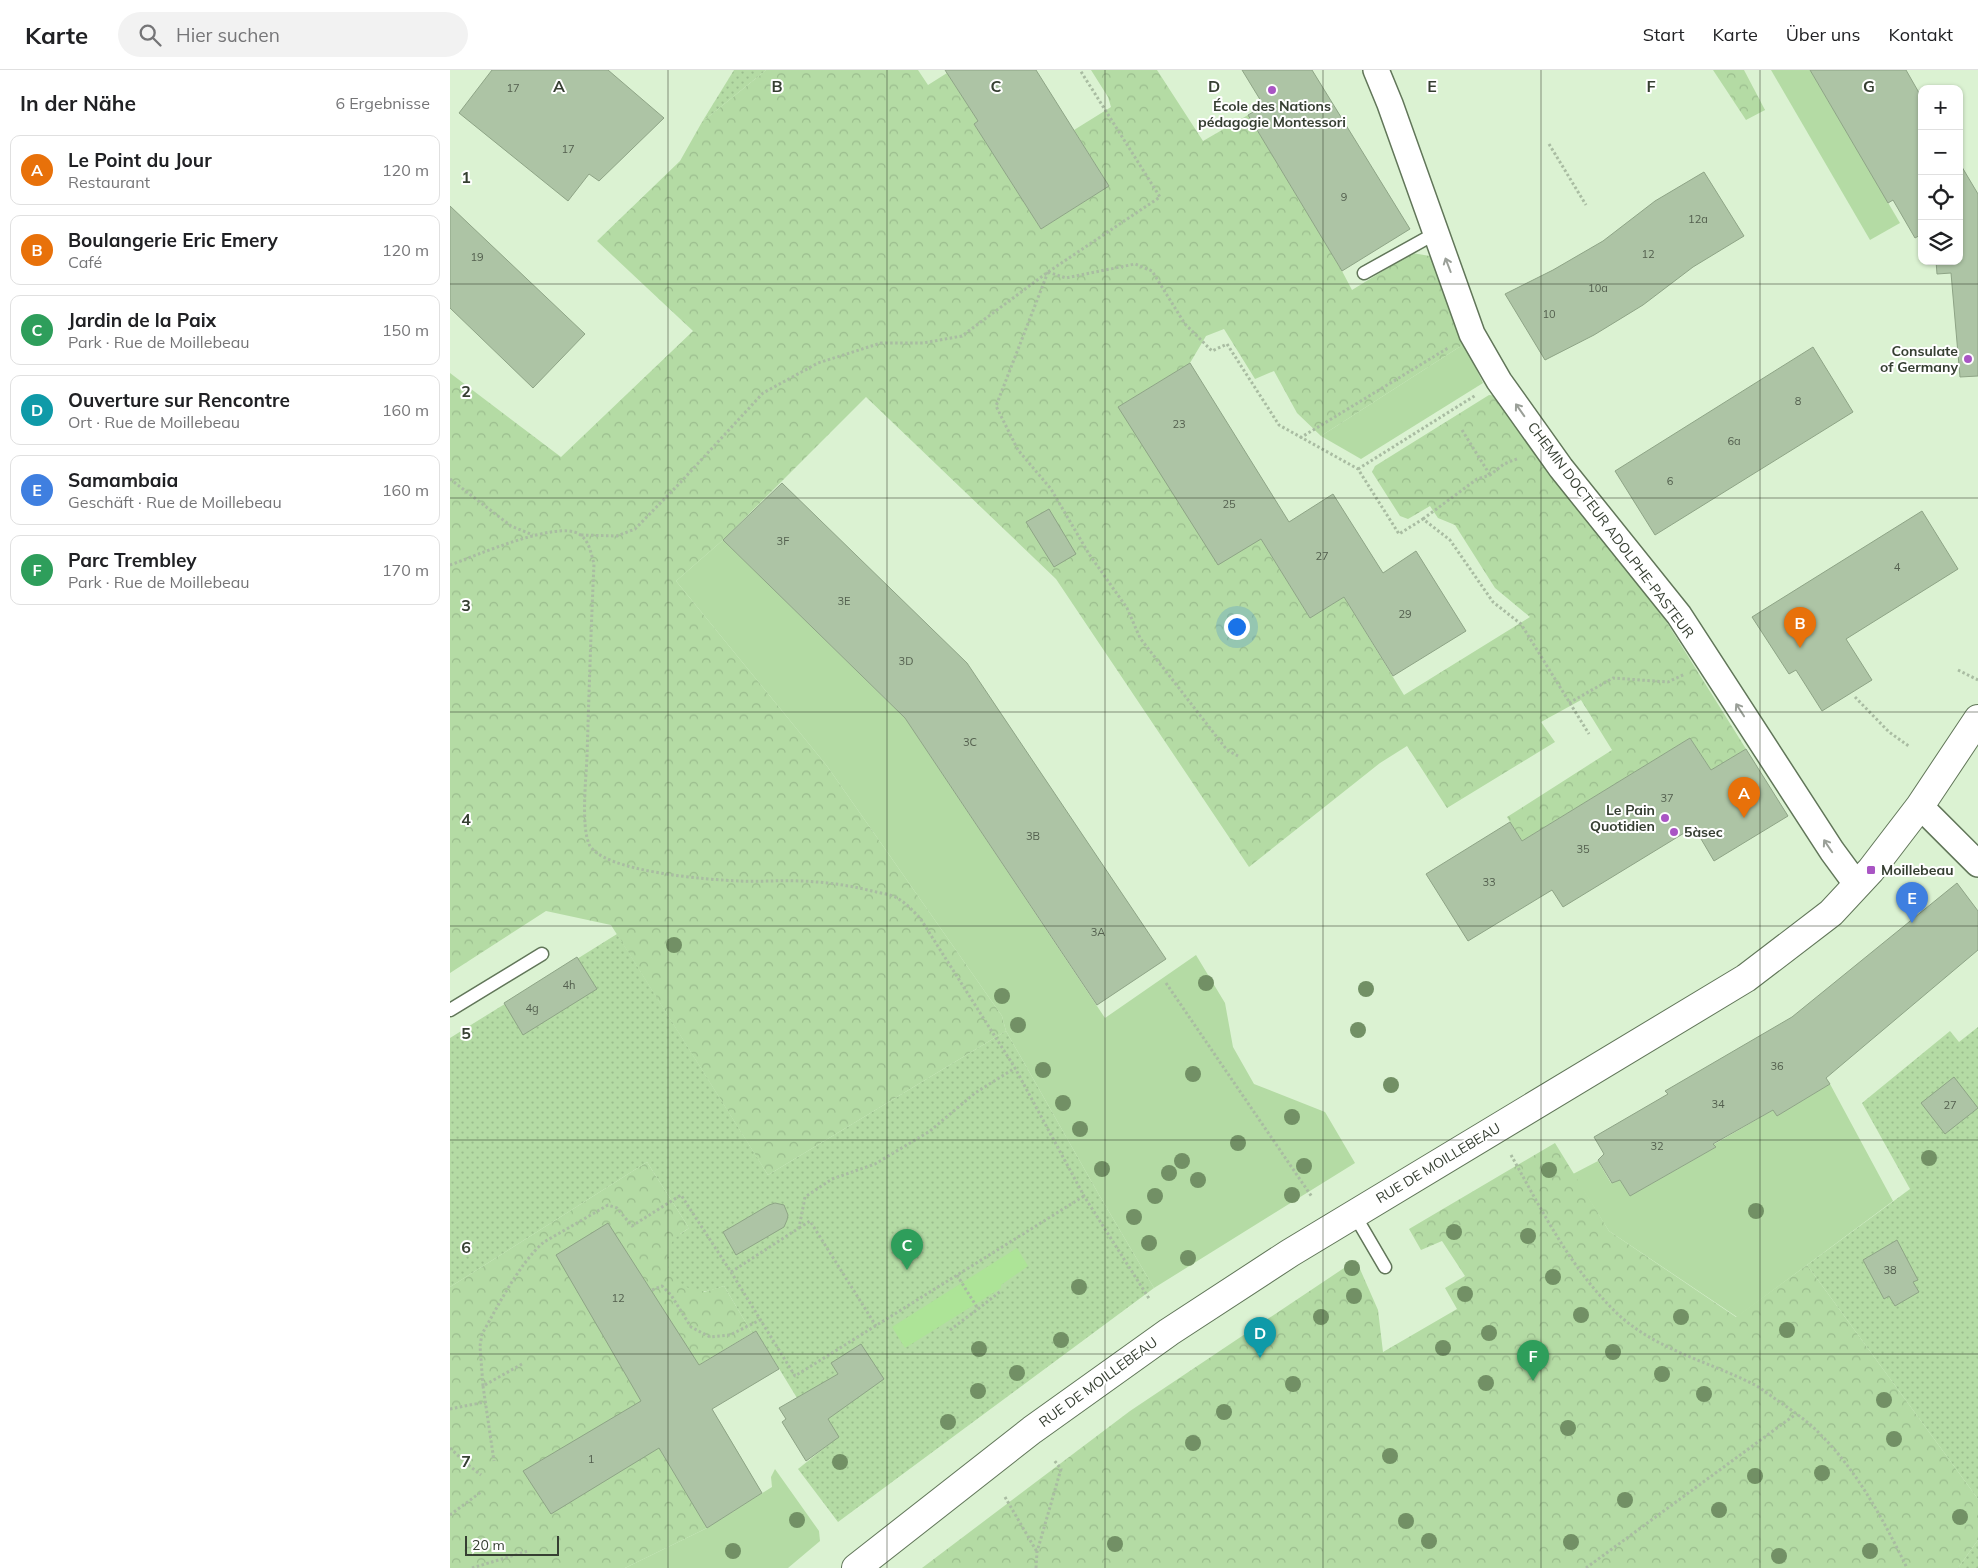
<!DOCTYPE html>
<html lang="de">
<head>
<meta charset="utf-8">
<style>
  body { margin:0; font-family:Mulish,sans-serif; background:#f2f2f2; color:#202124 }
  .controls { position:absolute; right:15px; top:15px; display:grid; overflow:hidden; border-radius:10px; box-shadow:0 1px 4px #0004 }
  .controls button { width:45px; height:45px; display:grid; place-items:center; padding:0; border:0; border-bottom:1px solid #e0e0e0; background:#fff; color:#202124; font:25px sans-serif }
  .scale { position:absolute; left:15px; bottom:12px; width:94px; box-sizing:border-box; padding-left:5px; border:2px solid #363f32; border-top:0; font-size:14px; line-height:18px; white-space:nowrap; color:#363f32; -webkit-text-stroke:4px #fff; paint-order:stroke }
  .you { position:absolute; left:786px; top:556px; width:18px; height:18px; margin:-12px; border:4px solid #fff; border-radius:50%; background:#1a73e8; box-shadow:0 0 0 8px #1a73e833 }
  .badge { display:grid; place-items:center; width:32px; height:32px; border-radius:50%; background:#a955c4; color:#fff; font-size:16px; font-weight:700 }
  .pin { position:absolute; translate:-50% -41px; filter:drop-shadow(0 1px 2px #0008) }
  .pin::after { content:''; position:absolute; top:26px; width:18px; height:15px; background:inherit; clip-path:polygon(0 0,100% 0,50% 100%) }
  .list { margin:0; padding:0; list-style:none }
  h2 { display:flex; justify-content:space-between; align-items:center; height:65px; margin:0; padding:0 20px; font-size:21px }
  h2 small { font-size:16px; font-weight:400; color:#757577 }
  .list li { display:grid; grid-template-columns:32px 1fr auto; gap:15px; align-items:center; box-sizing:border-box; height:70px; margin:0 10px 10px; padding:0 10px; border:1px solid #e0e0e0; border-radius:10px }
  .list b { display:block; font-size:19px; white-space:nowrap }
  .list p { margin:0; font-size:16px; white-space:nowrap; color:#757577 }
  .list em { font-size:16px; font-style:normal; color:#757577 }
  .icon { flex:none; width:28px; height:28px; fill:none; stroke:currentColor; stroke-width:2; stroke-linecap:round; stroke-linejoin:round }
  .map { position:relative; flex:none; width:1528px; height:1498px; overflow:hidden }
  header { display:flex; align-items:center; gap:30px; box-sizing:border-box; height:70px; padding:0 25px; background:#fff; border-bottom:1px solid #e0e0e0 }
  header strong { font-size:24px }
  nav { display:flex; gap:28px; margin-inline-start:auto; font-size:18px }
  .search { width:350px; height:45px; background:#f2f2f2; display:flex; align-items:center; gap:12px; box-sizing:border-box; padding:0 18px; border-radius:28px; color:#757577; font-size:19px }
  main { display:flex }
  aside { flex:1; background:#fff }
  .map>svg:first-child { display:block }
</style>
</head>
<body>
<header>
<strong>Karte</strong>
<div class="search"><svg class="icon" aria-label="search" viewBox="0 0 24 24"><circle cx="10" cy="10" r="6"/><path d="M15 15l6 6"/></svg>Hier suchen</div>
<nav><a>Start</a><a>Karte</a><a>Über uns</a><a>Kontakt</a></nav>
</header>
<main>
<aside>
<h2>In der Nähe<small>6 Ergebnisse</small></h2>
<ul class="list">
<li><span class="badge" style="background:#e8710a">A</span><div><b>Le Point du Jour</b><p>Restaurant</p></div><em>120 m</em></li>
<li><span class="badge" style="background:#e8710a">B</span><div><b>Boulangerie Eric Emery</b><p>Café</p></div><em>120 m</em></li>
<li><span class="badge" style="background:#2e9e5b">C</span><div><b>Jardin de la Paix</b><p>Park · Rue de Moillebeau</p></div><em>150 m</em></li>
<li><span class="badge" style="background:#0f9aa8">D</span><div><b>Ouverture sur Rencontre</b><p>Ort · Rue de Moillebeau</p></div><em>160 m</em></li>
<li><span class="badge" style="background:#3f7fe0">E</span><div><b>Samambaia</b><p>Geschäft · Rue de Moillebeau</p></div><em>160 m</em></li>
<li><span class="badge" style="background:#2e9e5b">F</span><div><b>Parc Trembley</b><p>Park · Rue de Moillebeau</p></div><em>170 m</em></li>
</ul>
</aside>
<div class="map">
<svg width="1528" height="1498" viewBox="0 0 1528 1498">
  <defs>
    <pattern id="forest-crowns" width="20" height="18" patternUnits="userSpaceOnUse" patternTransform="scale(1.25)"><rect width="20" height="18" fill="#b4dba4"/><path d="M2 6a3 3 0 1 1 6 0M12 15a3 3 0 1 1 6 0" fill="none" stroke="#9bbd8e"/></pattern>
    <pattern id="garden-dots" width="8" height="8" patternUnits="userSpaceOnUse" patternTransform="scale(1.25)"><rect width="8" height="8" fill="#b4dba4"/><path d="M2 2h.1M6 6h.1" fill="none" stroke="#9bbd8e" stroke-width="1.8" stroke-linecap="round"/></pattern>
  </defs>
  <rect width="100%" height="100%" fill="#dbf2d2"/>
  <g fill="#b4dba4">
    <polygon points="1321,0 1360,0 1450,153 1420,170"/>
    <polygon points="1014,274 1033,313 911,389 871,366"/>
    <polygon points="273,470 455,648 655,948 746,885 775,933 783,977 804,1014 875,1042 905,1093 704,1218 648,1123 556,961 552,946 377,696 226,511"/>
    <polygon points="1380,1014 1443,1131 1287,1247 1159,1161 1123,1104 1148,1091 1161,1113 1170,1110 1180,1126 1266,1077 1263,1075 1323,1040 1327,1046"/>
    <polygon points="325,1399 369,1461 370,1471 338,1498 175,1498 257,1458 322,1417 321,1407"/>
  </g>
  <g fill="url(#forest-crowns)">
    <polygon points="316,0 468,0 478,15 497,3 528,51 524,54 591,159 659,116 624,60 661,37 658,27 641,0 707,0 753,71 798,45 892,201 902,220 962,183 980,186 1014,274 871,366 847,343 824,301 805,309 774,259 756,266 740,293 668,337 811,469 860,548 894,527 954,625 1080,547 1045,518 1005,455 988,448 980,436 958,449 950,446 922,402 925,396 1039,325 1048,326 1171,494 1211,543 1296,679 1261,700 1240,668 1072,771 1057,747 1162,680 1131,630 1091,652 1105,672 997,738 957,676 930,693 799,797 606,509 416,327 273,470 226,511 377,696 552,946 556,961 318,1105 161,855 96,841 0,903 0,303 111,387 243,261 147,171 230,91 252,52"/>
    <polygon points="1263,0 1294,0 1315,40 1296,50"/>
    <polygon points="1105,1073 1159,1161 1286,1247 1357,1195 1528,1429 1528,1470 1508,1498 472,1498 680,1341 906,1190 928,1240 933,1282 1007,1239 995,1218 1015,1206 992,1171 971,1180 959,1159"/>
    <polygon points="197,1092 239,1158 230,1164 254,1222 274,1216 302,1263 237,1302 260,1341 270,1352 312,1423 257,1458 175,1498 0,1498 0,1217"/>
  </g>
  <g fill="url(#garden-dots)">
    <polygon points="284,0 316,0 252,52"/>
    <path d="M167 864 318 1105 556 961 648 1123 704 1218 388 1452 348 1399 388 1367 361 1320 347 1328 306 1261 302 1263 274 1216C267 1218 259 1222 252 1221 229 1220 210 1199 220 1176 223 1168 232 1163 239 1158L197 1092 0 1217V968Z"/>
    <polygon points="1528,957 1528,1429 1357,1195 1460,1119 1412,1033 1500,961 1509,972"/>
    <polygon points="1528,1470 1528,1498 1508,1498"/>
  </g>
  <polygon fill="#ade497" points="567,1178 578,1196 551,1215 551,1218 455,1278 442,1257"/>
  <g fill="#adc4a5" stroke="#8ea486">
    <polygon points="42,0 158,0 214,48 149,111 139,104 118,131 9,43"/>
    <polygon points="495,0 586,0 659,116 591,159 524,54 528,51"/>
    <polygon points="792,0 862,0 960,159 892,201 798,45 814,36"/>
    <polygon points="1360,0 1456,0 1472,28 1472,164 1465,168 1443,130 1438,133"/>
    <polygon points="1509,92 1528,124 1528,306 1510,307 1501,203 1487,204 1486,191 1509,191"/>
    <polygon points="1254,102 1294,166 1243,197 1193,235 1144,265 1095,290 1055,224 1103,200 1153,171 1205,131"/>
    <polygon points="0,136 135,264 83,318 0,238"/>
    <polygon points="1363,277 1403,342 1205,465 1165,401"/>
    <polygon points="740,293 839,452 883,424 933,503 966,481 1016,561 943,606 894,527 860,548 811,469 768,495 668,337"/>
    <polygon points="332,413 517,593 716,889 647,935 455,648 273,470"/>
    <polygon points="599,439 626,484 604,497 576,452"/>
    <polygon points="1472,441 1508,499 1396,569 1422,610 1372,641 1346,600 1339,604 1302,547"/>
    <polygon points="1240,668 1261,700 1296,679 1338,746 1264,791 1244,757 1113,837 1102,820 1018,871 976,804 1060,752 1072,771"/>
    <polygon points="1507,813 1528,841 1528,880 1376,1008 1380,1014 1327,1046 1323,1040 1263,1074 1266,1077 1180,1126 1170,1110 1162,1113 1148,1090 1154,1084 1144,1067 1218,1024 1215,1021 1342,947"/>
    <polygon points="127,887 147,919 73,965 54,933"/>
    <polygon points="1504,1007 1528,1038 1495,1064 1471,1033"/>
    <polygon points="325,1133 334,1135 338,1145 337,1150 334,1157 286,1185 273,1162 319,1135"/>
    <polygon points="158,1153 249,1295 306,1261 329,1299 262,1339 312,1423 257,1458 209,1378 101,1444 73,1401 191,1331 106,1185"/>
    <polygon points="1447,1170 1468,1210 1463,1212 1469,1222 1445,1236 1439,1226 1434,1229 1413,1190"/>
    <polygon points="411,1274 434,1309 378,1349 389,1367 356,1391 332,1352 336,1349 329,1338 388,1304 381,1293"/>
  </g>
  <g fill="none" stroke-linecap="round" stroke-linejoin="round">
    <g stroke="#617659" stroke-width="15">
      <g id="lane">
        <polyline points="914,203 986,163"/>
        <polyline points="0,940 92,884"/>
        <polyline points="904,1144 935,1197"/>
      </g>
    </g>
    <g stroke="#617659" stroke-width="28">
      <g id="street">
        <polyline points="926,0 940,34 1022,264 1049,311 1111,398 1229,545 1382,781 1407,815"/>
        <polyline points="1470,736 1528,794"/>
      </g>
    </g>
    <g stroke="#617659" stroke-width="30">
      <polyline id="secondary" points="406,1498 582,1360 719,1262 840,1183 1296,908 1381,843 1421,800 1470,736 1528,649"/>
    </g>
    <g stroke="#a9bca2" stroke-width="3" stroke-dasharray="2.5 2.5" stroke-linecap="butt">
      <polyline points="1099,74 1136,135"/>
      <polyline points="598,202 616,208 685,194 702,201 735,254 762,281 777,274 829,355 908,399 949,464 973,449 1000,470 1043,532 1071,554 1139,664"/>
      <polyline points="598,202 546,336 568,380 601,419 639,484 677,538 690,568 777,680 788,686"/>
      <polyline points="1012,360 1040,405"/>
      <polyline points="850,368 998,278"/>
      <polyline points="908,399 1026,325"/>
      <polyline points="0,409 61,456 83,465"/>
      <polyline points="973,449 1027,409 1040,405 1054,394 1069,388"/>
      <polyline points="131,465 167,466 185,459 229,414 313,323 368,293 431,273 473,273 512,266 598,202 710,127 630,0"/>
      <path d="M0 495C25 486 107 450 129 464 139 470 141 483 144 494 141 558 139 623 137 687 136 709 131 755 139 774 151 802 261 810 290 811 310 812 330 810 351 811 375 812 398 815 422 821 430 823 440 824 447 828 456 833 463 841 470 848L565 998 634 1126 700 1230"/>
      <polyline points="1508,600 1528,610"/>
      <polyline points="1405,627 1439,662 1460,677"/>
      <polyline points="1119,633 1163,608 1218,612 1235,604"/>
      <polyline points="716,913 862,1127"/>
      <path d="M1061 1085C1093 1142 1122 1202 1171 1247 1210 1281 1260 1292 1305 1315 1314 1320 1322 1327 1330 1332 1344 1342 1359 1352 1371 1365 1408 1402 1434 1451 1457 1498"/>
      <polyline points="349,1158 360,1151 426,1256"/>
      <polyline points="281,1202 349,1158 355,1127 382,1109 425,1094 480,1061 525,1023 565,998"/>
      <polyline points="507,1205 528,1239 551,1221"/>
      <polyline points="202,1220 212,1216 221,1225 241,1257 260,1267 280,1265 310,1250"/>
      <polyline points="500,1260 528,1239"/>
      <path d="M72 1294 33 1316 30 1276 32 1264C48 1236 70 1192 94 1172L158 1135 167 1138 182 1156 231 1125 281 1202 345 1306 634 1126"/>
      <polyline points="33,1316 44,1391"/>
      <polyline points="0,1339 35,1332"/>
      <polyline points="0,1378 17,1394 31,1405"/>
      <polyline points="555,1427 587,1482"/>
      <polyline points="0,1445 31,1422"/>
      <polyline points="22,1498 78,1481"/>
      <polyline points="586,1498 587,1482 611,1399 604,1390"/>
      <polyline points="1136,1498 1346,1344"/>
    </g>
    <use href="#lane" stroke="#fff" stroke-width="12"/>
    <use href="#street" stroke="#fff" stroke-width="25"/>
    <use href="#secondary" stroke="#fff" stroke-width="28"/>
  </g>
  <g fill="#729065">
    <circle cx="224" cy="875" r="8"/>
    <circle cx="756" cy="913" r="8"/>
    <circle cx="916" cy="919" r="8"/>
    <circle cx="552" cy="926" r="8"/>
    <circle cx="568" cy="955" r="8"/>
    <circle cx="908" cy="960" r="8"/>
    <circle cx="593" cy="1000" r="8"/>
    <circle cx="743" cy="1004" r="8"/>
    <circle cx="941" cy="1015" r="8"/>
    <circle cx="613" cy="1033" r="8"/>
    <circle cx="842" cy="1047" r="8"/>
    <circle cx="630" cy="1059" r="8"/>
    <circle cx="788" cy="1073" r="8"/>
    <circle cx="1479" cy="1088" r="8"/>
    <circle cx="732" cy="1091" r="8"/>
    <circle cx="854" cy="1096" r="8"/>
    <circle cx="652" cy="1099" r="8"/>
    <circle cx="1099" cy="1100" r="8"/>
    <circle cx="719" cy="1103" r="8"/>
    <circle cx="748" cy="1110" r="8"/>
    <circle cx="842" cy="1125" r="8"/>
    <circle cx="705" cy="1126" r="8"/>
    <circle cx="1306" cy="1141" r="8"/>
    <circle cx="684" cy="1147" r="8"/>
    <circle cx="1004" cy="1162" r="8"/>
    <circle cx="1078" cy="1166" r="8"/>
    <circle cx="699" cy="1173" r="8"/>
    <circle cx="738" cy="1188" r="8"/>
    <circle cx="902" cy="1198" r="8"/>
    <circle cx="1103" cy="1207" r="8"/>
    <circle cx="629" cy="1217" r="8"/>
    <circle cx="1015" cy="1224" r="8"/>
    <circle cx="904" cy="1226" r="8"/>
    <circle cx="1131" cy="1245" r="8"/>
    <circle cx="871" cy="1247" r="8"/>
    <circle cx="1231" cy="1247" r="8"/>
    <circle cx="1337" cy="1260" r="8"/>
    <circle cx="1039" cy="1263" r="8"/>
    <circle cx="611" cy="1270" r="8"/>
    <circle cx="993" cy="1278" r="8"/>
    <circle cx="529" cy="1279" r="8"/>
    <circle cx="1163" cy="1282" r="8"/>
    <circle cx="567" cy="1303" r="8"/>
    <circle cx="1212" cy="1304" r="8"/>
    <circle cx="1036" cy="1313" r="8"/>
    <circle cx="843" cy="1314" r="8"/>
    <circle cx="528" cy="1321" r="8"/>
    <circle cx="1254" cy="1324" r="8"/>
    <circle cx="1434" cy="1330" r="8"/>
    <circle cx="774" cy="1342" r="8"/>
    <circle cx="498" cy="1352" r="8"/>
    <circle cx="1118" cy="1358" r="8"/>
    <circle cx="1444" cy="1369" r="8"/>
    <circle cx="743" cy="1373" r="8"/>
    <circle cx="940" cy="1386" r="8"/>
    <circle cx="390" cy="1392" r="8"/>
    <circle cx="1372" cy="1403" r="8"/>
    <circle cx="1305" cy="1406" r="8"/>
    <circle cx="1175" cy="1430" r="8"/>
    <circle cx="1269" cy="1440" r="8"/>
    <circle cx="1510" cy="1447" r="8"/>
    <circle cx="347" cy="1450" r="8"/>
    <circle cx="956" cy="1451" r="8"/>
    <circle cx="979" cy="1471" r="8"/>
    <circle cx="1121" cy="1472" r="8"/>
    <circle cx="665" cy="1474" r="8"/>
    <circle cx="283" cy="1481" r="8"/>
    <circle cx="1420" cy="1481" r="8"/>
    <circle cx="1329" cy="1486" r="8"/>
  </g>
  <defs><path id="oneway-shaft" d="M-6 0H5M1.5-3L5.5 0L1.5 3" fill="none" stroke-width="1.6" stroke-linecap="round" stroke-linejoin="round" transform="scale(1.25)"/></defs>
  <g stroke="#9a9f98">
    <use href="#oneway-shaft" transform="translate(998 195) rotate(-111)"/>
    <use href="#oneway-shaft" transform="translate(1070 340) rotate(-125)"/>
    <use href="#oneway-shaft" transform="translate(1290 640) rotate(-123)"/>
    <use href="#oneway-shaft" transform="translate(1378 776) rotate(-124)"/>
  </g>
  <path fill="none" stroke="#363f32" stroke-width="1" stroke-opacity="0.55" d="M218 0V1498M437 0V1498M655 0V1498M873 0V1498M1091 0V1498M1310 0V1498M0 214H1528M0 428H1528M0 642H1528M0 856H1528M0 1070H1528M0 1284H1528"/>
  <g fill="#a955c4" stroke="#fff" stroke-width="2">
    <circle cx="822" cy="20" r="5"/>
    <circle cx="1518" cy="289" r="5"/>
    <circle cx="1215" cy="748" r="5"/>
    <circle cx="1224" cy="762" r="5"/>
    <rect x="1416" y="795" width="10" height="10" rx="2.5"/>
  </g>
  <g text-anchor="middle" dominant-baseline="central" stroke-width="4" stroke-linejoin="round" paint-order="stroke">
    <g font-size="11" fill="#54604f">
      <text x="63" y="18">17</text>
      <text x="118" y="79">17</text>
      <text x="894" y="127">9</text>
      <text x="1248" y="149">12a</text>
      <text x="1198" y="184">12</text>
      <text x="27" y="187">19</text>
      <text x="1148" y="218">10a</text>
      <text x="1099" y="244">10</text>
      <text x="1348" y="331">8</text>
      <text x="729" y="354">23</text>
      <text x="1284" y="371">6a</text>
      <text x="1220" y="411">6</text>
      <text x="779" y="434">25</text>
      <text x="333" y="471">3F</text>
      <text x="872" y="486">27</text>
      <text x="1447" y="497">4</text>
      <text x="394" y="531">3E</text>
      <text x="955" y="544">29</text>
      <text x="456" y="591">3D</text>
      <text x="520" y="672">3C</text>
      <text x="1217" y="728">37</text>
      <text x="583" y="766">3B</text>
      <text x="1133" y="779">35</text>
      <text x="1039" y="812">33</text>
      <text x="648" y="862">3A</text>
      <text x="119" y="915">4h</text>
      <text x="82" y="938">4g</text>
      <text x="1327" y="996">36</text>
      <text x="1268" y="1034">34</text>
      <text x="1500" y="1035">27</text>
      <text x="1207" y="1076">32</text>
      <text x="1440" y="1200">38</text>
      <text x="168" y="1228">12</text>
      <text x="141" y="1389">1</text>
    </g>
    <g font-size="14" font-weight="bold" fill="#363f32" stroke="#fff" text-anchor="end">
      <text x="822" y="36" text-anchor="middle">École des Nations<tspan x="822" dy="16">pédagogie Montessori</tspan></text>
      <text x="1508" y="281">Consulate<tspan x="1508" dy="16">of Germany</tspan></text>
      <text x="1205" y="740">Le Pain<tspan x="1205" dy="16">Quotidien</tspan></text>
      <text x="1234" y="762" text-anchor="start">5àsec</text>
      <text x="1431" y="800" text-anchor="start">Moillebeau</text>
    </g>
    <g font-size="14" fill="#363f32" stroke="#fff">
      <text transform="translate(1161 460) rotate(53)">CHEMIN DOCTEUR ADOLPHE-PASTEUR</text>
      <text transform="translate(988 1093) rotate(-31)">RUE DE MOILLEBEAU</text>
      <text transform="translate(648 1312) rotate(-36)">RUE DE MOILLEBEAU</text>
    </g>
  </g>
  <g font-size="16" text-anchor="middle" font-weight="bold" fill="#363f32" stroke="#fff" stroke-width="4" stroke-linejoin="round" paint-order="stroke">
    <text x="109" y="22">A</text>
    <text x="327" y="22">B</text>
    <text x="546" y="22">C</text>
    <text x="764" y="22">D</text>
    <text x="982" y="22">E</text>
    <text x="1201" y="22">F</text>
    <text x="1419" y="22">G</text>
    <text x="16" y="113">1</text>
    <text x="16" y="327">2</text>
    <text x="16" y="541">3</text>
    <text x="16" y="755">4</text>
    <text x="16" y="969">5</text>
    <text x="16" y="1183">6</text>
    <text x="16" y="1397">7</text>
  </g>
</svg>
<div class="controls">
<button>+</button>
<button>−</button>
<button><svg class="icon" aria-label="locate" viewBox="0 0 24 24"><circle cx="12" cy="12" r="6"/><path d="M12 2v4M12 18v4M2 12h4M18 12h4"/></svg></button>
<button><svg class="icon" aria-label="layers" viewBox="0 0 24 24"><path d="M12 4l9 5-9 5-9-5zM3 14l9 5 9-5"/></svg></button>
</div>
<div class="scale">20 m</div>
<div class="you"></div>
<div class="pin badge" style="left:1294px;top:748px;background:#e8710a">A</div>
<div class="pin badge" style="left:1350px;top:578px;background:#e8710a">B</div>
<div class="pin badge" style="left:457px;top:1200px;background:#2e9e5b">C</div>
<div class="pin badge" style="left:810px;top:1288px;background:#0f9aa8">D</div>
<div class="pin badge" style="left:1462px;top:853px;background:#3f7fe0">E</div>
<div class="pin badge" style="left:1083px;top:1311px;background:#2e9e5b">F</div>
</div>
</main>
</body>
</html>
